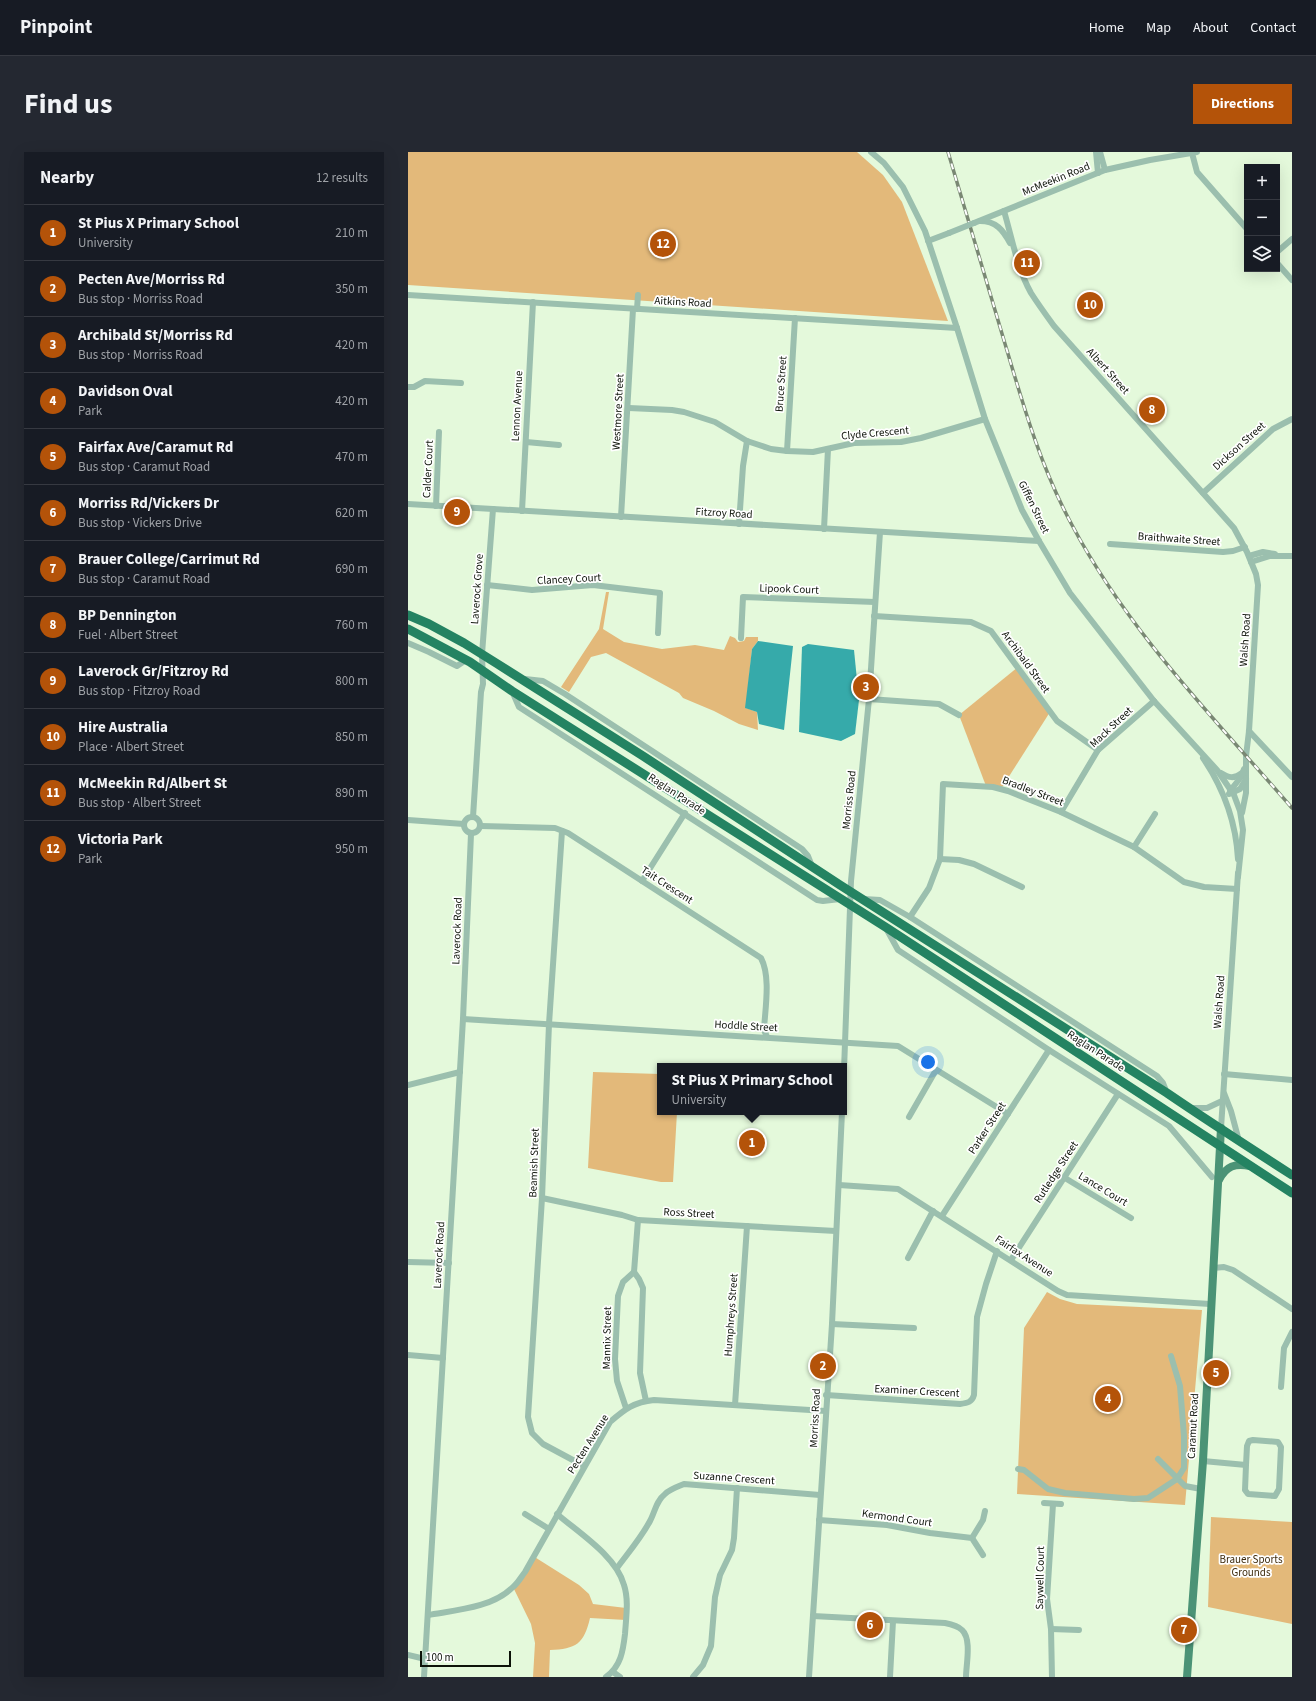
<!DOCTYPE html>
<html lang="en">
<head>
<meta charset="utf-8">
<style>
  body { margin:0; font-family:"Source Sans 3",sans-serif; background:#242831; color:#f1f3f6 }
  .controls { position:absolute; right:12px; top:12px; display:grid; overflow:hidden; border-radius:0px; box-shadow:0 4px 16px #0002 }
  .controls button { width:36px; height:36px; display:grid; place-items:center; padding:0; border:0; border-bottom:1px solid #363941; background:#171b24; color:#f1f3f6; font:20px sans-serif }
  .scale { position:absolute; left:12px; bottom:10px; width:91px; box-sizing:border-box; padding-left:4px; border:2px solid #0d1309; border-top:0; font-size:11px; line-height:14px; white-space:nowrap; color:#0d1309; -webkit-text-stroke:3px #fff; paint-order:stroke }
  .you { position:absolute; left:520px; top:910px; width:14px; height:14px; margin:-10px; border:3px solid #fff; border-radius:50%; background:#1a73e8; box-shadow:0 0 0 6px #1a73e833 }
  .badge { display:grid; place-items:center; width:26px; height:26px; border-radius:50%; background:#b45309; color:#fff; font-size:13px; font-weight:700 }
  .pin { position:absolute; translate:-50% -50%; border:2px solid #fff; box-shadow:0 1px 4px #0006 }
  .popup { position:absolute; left:249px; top:911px; width:190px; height:52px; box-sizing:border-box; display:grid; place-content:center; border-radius:0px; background:#171b24; filter:drop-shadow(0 1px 3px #0005); font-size:13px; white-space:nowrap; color:#9ea1a6 }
  .popup b { font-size:15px; color:#f1f3f6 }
  .popup::after { content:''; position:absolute; left:50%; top:100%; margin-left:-8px; border:8px solid transparent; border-top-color:#171b24 }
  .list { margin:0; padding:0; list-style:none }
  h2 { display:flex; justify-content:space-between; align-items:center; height:52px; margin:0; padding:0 16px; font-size:17px }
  h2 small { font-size:13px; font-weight:400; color:#9ea1a6 }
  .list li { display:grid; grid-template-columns:26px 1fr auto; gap:12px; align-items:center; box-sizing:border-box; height:56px; padding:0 16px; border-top:1px solid #363941 }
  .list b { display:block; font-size:15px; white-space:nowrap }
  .list p { margin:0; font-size:13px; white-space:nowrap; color:#9ea1a6 }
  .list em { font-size:13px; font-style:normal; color:#9ea1a6 }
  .icon { flex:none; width:22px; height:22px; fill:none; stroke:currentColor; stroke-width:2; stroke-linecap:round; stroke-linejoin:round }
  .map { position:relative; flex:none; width:884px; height:1525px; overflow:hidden; border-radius:0px }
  header { display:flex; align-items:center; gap:24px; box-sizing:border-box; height:56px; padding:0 20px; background:#171b24; border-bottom:1px solid #363941 }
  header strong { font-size:19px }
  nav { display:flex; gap:22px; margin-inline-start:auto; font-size:14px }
  .intro { display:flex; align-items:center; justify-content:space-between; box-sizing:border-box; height:96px; padding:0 24px }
  h1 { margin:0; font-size:28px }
  .button { padding:10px 18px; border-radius:0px; background:#b45309; color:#fff; font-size:14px; font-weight:700 }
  main { display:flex; gap:24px; padding:0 24px }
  aside { flex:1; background:#171b24; border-radius:0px; box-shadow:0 4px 16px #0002 }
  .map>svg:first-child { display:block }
</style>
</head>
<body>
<header>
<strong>Pinpoint</strong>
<nav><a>Home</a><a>Map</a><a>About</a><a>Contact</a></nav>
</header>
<div class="intro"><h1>Find us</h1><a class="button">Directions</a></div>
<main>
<aside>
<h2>Nearby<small>12 results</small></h2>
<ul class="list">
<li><span class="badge">1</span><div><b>St Pius X Primary School</b><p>University</p></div><em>210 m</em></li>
<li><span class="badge">2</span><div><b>Pecten Ave/Morriss Rd</b><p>Bus stop · Morriss Road</p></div><em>350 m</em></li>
<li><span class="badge">3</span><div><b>Archibald St/Morriss Rd</b><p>Bus stop · Morriss Road</p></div><em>420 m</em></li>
<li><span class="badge">4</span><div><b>Davidson Oval</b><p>Park</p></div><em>420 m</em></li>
<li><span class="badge">5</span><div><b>Fairfax Ave/Caramut Rd</b><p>Bus stop · Caramut Road</p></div><em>470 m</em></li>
<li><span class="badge">6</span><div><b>Morriss Rd/Vickers Dr</b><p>Bus stop · Vickers Drive</p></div><em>620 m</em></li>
<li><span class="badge">7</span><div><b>Brauer College/Carrimut Rd</b><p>Bus stop · Caramut Road</p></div><em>690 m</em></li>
<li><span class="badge">8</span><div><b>BP Dennington</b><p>Fuel · Albert Street</p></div><em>760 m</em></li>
<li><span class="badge">9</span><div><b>Laverock Gr/Fitzroy Rd</b><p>Bus stop · Fitzroy Road</p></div><em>800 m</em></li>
<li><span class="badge">10</span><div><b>Hire Australia</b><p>Place · Albert Street</p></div><em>850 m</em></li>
<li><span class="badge">11</span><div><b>McMeekin Rd/Albert St</b><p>Bus stop · Albert Street</p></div><em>890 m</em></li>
<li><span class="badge">12</span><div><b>Victoria Park</b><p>Park</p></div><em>950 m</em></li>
</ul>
</aside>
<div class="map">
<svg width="884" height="1525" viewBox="0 0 884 1525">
  <rect width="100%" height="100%" fill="#e4f9db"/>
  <g fill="#e3b97a">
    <polygon points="0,0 449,0 475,23 494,50 540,169 0,133"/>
    <polygon points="198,440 201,440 195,477 216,490 254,497 287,493 316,498 322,484 327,486 330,490 336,489 338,485 350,485 350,489 344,497 338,556 349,560 350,578 331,572 306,559 275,546 271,541 198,501 183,505 161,540 153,535 191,477"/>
    <polygon points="610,515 642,560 593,637 578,634 551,563"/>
    <polygon points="185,920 252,922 252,960 269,960 265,1030 253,1030 180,1016"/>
    <polygon points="639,1140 652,1147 669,1152 794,1158 777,1353 609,1342 616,1176"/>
    <polygon points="803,1365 884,1370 884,1472 800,1455"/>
    <path d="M125 1404 171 1433 181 1442 185 1452 218 1456V1468L182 1466C176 1492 168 1497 142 1498L141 1525H125L127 1491 123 1472 105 1435Z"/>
  </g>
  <g fill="#36aaaa">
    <polygon points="350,489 385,494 376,578 351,572 349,560 337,556 344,497"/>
    <polygon points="400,492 446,498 451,548 447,582 433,589 391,580 394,495"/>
  </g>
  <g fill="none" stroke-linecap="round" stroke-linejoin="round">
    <g stroke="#9bbfae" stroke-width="6">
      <polyline points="463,0 476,11 495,35 517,79 549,176 577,267 614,358 631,389 662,441 746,549 809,618 826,643 832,659 835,678 830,725"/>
      <polyline points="688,0 690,21"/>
      <polyline points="692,0 697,18"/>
      <polyline points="784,1 789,20 839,77"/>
      <path d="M596 59C604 86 609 116 623 141 630 152 638 163 646 174L826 376 839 400 848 422 850 433 841 579 838 604V641L834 661"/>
      <path d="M572 69C588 69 595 78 602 91"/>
      <polyline points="566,71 697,18 742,8 789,0"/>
      <polyline points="520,89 541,81"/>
      <polyline points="869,100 884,87"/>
      <polyline points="869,111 884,128"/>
      <polyline points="0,143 549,176"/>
      <polyline points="229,157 230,143"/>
      <polyline points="0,235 6,235 17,229 53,231"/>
      <polyline points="221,256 264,258 276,260 307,270 339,289 363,297 379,299 405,300 446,291 493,290 513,286 577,267"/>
      <polyline points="118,290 151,293"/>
      <polyline points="379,299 387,166"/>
      <polyline points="795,341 865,277 884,267"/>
      <polyline points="0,352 631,389"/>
      <polyline points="28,354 31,280"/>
      <polyline points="114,359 125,150"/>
      <polyline points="213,365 225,157"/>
      <polyline points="331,372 335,314 339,289"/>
      <polyline points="416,377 420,297"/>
      <polyline points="702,392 815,400 825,399 837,395"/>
      <polyline points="841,404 855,400 867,402"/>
      <polyline points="843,410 862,404 884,404"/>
      <polyline points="79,433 124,438 185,433 252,441 250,481"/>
      <polyline points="466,464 563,470 583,479 649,569 690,598"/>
      <polyline points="333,486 335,445 467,450"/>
      <polyline points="0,491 21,500 49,514 58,508"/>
      <polyline points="117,527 135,529 157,542 394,697 400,704 404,714"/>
      <polyline points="104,539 111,555 409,748 415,749 432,747"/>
      <polyline points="461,547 531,552 551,563"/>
      <polyline points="841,579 884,625"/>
      <path d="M795 606C816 637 828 670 830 707"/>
      <path d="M813 621C821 626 826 627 834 621"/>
      <polyline points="822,639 833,625 836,617"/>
      <polyline points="821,642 832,637 838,627"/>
      <polyline points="653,660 690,598 746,549"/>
      <circle cx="64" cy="673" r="8"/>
      <polyline points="65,665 73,540 75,532 74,502 85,357"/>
      <polyline points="0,668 56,672"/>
      <path d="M73 674 147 676 160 681 353 806C363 825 357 857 356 878L359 885"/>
      <polyline points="154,679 141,872 134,1046 120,1265 124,1281 135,1292 176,1314"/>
      <polyline points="726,695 747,662"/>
      <polyline points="532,707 551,708 566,712 614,735"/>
      <polyline points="234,729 277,661"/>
      <polyline points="456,747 472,748 502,765 749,924 755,931 759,941"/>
      <polyline points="502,765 521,736 532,707 535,632 585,635 600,639 653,660 726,695 776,730 796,735 829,737"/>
      <polyline points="479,778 490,798 641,898 761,974 804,1025"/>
      <polyline points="55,867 490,894 600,962"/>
      <polyline points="436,918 443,729 461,547 472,380"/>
      <polyline points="816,922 884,928"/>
      <polyline points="0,933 52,920"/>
      <polyline points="816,941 823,959 831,989"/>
      <polyline points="784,956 799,956 814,949"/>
      <polyline points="501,965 528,918"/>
      <polyline points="813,976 830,721"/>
      <polyline points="657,1026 723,1066"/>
      <polyline points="431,1033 490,1037 650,1139 659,1143 802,1152"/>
      <polyline points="134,1046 214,1063 230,1068 428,1079"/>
      <polyline points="534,1064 641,898"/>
      <polyline points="500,1106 525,1059"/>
      <polyline points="603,1108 710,942"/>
      <polyline points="0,1110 41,1111"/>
      <polyline points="805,1116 816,1115 825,1118 884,1157"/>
      <polyline points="226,1120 231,1127 235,1136 232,1221 238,1249"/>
      <polyline points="424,1172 506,1176"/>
      <polyline points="0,1203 35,1206"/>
      <polyline points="873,1235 876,1196 884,1180"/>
      <path d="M418 1243 552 1252C560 1251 564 1250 566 1243L569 1165 578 1132 589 1099"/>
      <polyline points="327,1253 339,1074"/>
      <polyline points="218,1256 209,1229 207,1207 210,1144 215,1130 226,1120 230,1068"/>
      <polyline points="750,1307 777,1334 793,1337"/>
      <polyline points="795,1309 838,1313 839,1294 841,1289 845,1288 870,1290 873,1295 871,1337 867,1344 840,1342 837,1338 838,1313"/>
      <polyline points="610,1317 616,1318 640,1337 657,1341 726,1347 740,1346 769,1327 776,1316 776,1284 772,1234 763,1204"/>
      <polyline points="636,1351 653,1352"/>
      <polyline points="117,1362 141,1377"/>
      <path d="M149 1362C171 1381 208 1404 216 1433 221 1448 218 1466 217 1482 215 1499 213 1514 198 1525"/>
      <polyline points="411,1368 479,1373 522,1381 564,1386 575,1403"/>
      <polyline points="564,1386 575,1368 577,1359"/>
      <path d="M209 1416C220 1401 233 1386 242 1369 247 1360 248 1349 257 1342 262 1337 269 1335 276 1332L412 1343"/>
      <path d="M20 1463C48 1458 84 1456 105 1435 110 1431 113 1425 117 1420L202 1270C217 1257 226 1250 246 1248L418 1259"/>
      <path d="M405 1464 537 1471C542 1472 550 1474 554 1478 564 1487 558 1513 558 1525"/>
      <polyline points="643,1477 671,1478"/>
      <polyline points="0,1503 17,1507"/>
      <polyline points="205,1520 212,1525"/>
      <polyline points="16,1525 55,867 63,682"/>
      <polyline points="285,1525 295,1513 303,1494 307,1445 312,1423 324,1398 326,1386 329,1336"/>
      <polyline points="401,1525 424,1172 434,960"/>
      <polyline points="482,1525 485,1469"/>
      <polyline points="644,1525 643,1477 639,1447 645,1352"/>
    </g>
    <g stroke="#4b9376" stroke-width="8">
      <path d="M811 1028C818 1014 827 1011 842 1014"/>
      <polyline points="779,1525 795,1309 813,976"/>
    </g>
    <g stroke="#248362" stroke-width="9">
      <path d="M0 463 21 472 56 491 88 511 235 604 432 733 759 941C800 969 842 996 884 1023"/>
      <polyline points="0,477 62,510 104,539 479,776 884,1041"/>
    </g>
    <g stroke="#7a8874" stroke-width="3.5">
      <path id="rail" d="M540 0C558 62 577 123 595 185 614 249 632 314 664 373 720 479 806 566 884 656"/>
    </g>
    <use href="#rail" stroke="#fff" stroke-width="2" stroke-dasharray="6" stroke-linecap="butt"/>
    <polyline stroke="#9bbfae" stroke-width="6" points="541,81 566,71"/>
  </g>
  <g text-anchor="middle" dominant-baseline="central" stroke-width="3.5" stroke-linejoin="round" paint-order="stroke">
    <g font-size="11" fill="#0d1309" stroke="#fff">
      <text transform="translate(648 27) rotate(-22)">McMeekin Road</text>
      <text transform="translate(275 150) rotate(3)">Aitkins Road</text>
      <text transform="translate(700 219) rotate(48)">Albert Street</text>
      <text transform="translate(373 232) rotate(-86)">Bruce Street</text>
      <text transform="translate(109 254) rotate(-87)">Lennon Avenue</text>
      <text transform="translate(210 260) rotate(-87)">Westmore Street</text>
      <text transform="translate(467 281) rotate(-5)">Clyde Crescent</text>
      <text transform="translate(831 294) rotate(-42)">Dickson Street</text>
      <text transform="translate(20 317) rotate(-87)">Calder Court</text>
      <text transform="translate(626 355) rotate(64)">Giffen Street</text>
      <text transform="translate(316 361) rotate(3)">Fitzroy Road</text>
      <text transform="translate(771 387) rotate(4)">Braithwaite Street</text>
      <text transform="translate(161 427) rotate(-3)">Clancey Court</text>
      <text transform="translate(69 437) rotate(-86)">Laverock Grove</text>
      <text transform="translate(381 437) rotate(2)">Lipook Court</text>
      <text transform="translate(837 488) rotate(-86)">Walsh Road</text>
      <text transform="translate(618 510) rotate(54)">Archibald Street</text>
      <text transform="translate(703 575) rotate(-43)">Mack Street</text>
      <text transform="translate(625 639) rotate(21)">Bradley Street</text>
      <text transform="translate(269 642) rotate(33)">Raglan Parade</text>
      <text transform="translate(441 648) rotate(-84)">Morriss Road</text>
      <text transform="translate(259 733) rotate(33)">Tait Crescent</text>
      <text transform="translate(49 779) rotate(-88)">Laverock Road</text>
      <text transform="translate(811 850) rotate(-86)">Walsh Road</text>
      <text transform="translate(338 874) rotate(3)">Hoddle Street</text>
      <text transform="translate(688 899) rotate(33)">Raglan Parade</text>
      <text transform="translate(579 976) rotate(-57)">Parker Street</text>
      <text transform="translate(126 1011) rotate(-88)">Beamish Street</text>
      <text transform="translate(648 1020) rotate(-57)">Rutledge Street</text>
      <text transform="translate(695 1037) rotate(31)">Lance Court</text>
      <text transform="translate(281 1061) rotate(3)">Ross Street</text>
      <text transform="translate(31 1103) rotate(-87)">Laverock Road</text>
      <text transform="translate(616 1104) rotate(33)">Fairfax Avenue</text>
      <text transform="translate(323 1163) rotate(-86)">Humphreys Street</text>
      <text transform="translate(199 1186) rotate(-89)">Mannix Street</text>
      <text transform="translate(509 1239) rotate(3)">Examiner Crescent</text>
      <text transform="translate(407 1266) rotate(-87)">Morriss Road</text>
      <text transform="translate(785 1274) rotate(-87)">Caramut Road</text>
      <text transform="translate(180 1292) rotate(-58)">Pecten Avenue</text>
      <text transform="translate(326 1326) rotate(4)">Suzanne Crescent</text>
      <text transform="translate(489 1366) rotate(8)">Kermond Court</text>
      <text transform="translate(632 1426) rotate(-89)">Saywell Court</text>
    </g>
    <g font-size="11" fill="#3e2b0c" stroke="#fff">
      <text x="843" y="1407">Brauer Sports<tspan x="843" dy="13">Grounds</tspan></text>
    </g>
  </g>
</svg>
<div class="controls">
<button>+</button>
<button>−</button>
<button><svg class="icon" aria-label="layers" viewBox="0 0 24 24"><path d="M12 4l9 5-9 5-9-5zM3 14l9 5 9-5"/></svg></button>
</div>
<div class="scale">100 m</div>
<div class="you"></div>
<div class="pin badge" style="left:344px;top:991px">1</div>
<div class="popup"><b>St Pius X Primary School</b>University</div>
<div class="pin badge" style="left:415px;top:1214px">2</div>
<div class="pin badge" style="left:458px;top:535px">3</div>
<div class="pin badge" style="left:700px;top:1247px">4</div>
<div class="pin badge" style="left:808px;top:1221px">5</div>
<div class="pin badge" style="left:462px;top:1473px">6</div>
<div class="pin badge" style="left:776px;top:1478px">7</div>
<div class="pin badge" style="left:744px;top:258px">8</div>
<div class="pin badge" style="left:49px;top:360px">9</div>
<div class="pin badge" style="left:682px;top:153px">10</div>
<div class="pin badge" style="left:619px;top:111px">11</div>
<div class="pin badge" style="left:255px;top:92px">12</div>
</div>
</main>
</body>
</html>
